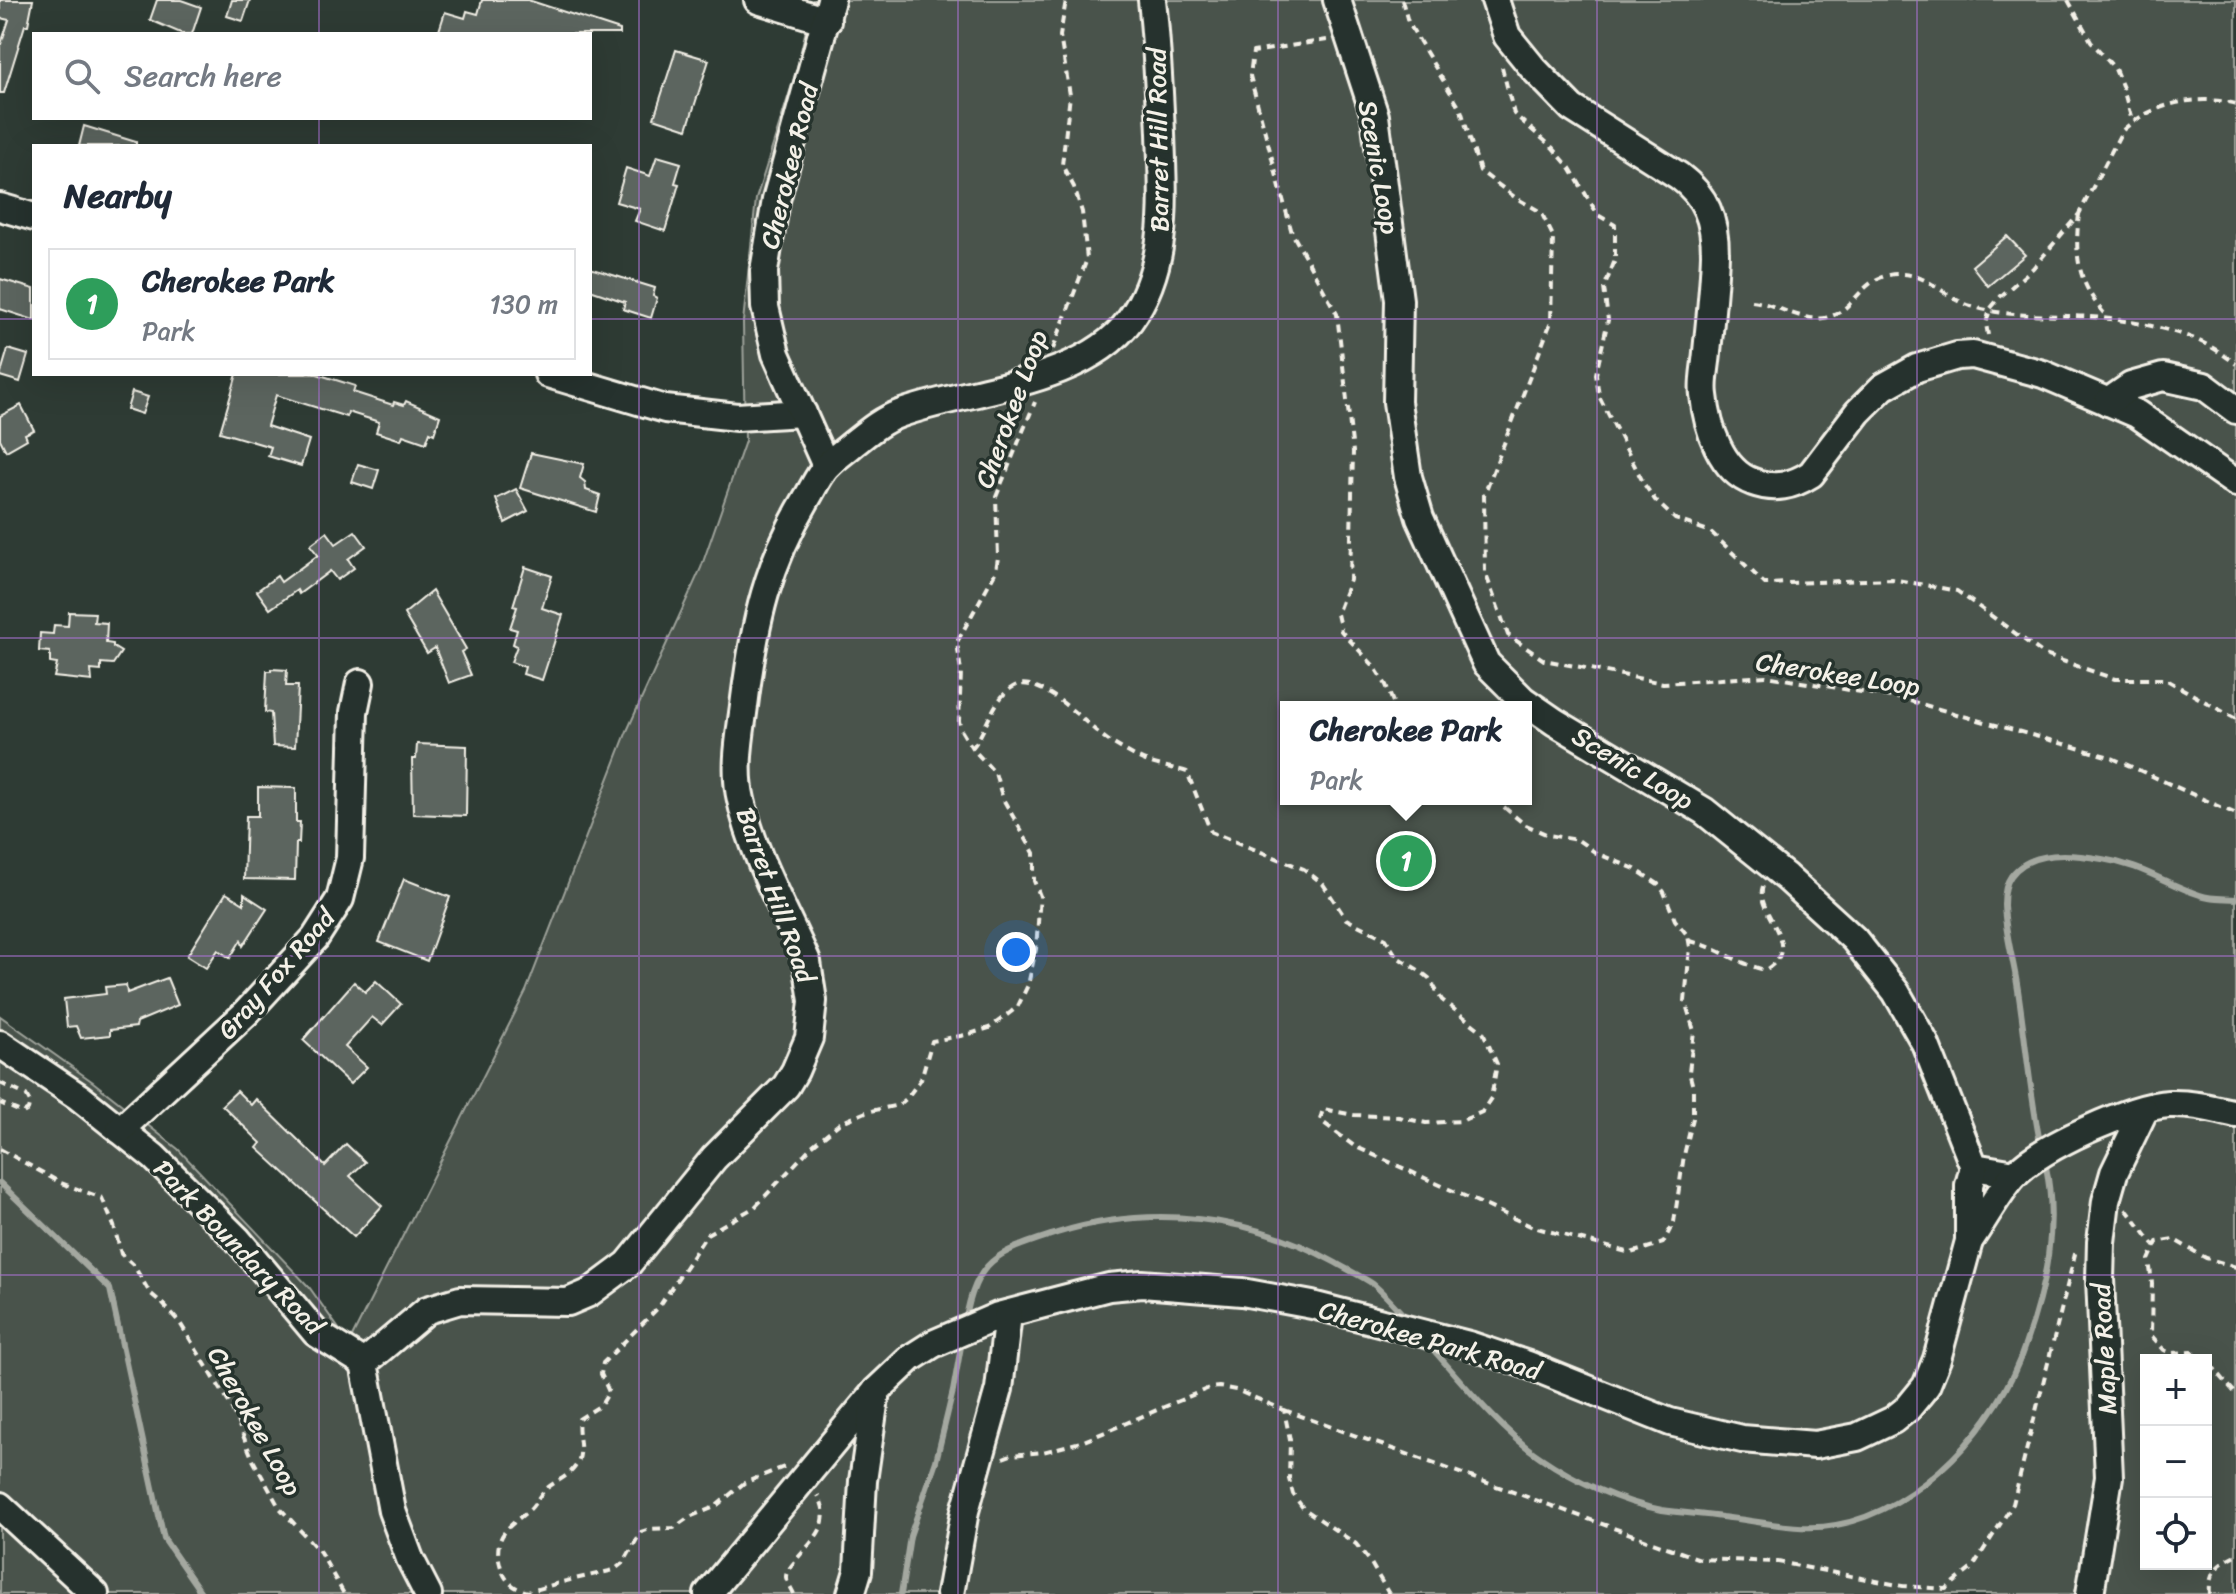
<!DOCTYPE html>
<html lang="en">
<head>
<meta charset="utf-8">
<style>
  body { margin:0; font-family:Sriracha,sans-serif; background:#f2f2f3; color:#1f2937 }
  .controls { position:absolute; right:24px; bottom:24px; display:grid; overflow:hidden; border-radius:0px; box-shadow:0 8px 32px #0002 }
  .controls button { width:72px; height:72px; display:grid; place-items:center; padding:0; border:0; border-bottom:2px solid #e0e1e3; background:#fff; color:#1f2937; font:40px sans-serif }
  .you { position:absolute; left:1016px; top:952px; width:28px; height:28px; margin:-20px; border:6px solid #fff; border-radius:50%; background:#1a73e8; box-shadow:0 0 0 12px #1a73e833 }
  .badge { display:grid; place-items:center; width:52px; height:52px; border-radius:50%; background:#84754c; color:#fff; font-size:26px; font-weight:700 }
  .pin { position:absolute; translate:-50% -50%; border:4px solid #fff; box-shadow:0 2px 8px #0006 }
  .popup { position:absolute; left:1280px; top:701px; width:252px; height:104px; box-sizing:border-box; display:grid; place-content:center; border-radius:0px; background:#fff; filter:drop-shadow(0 2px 6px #0005); font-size:26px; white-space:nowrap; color:#747a83 }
  .popup b { font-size:30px; color:#1f2937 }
  .popup::after { content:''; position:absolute; left:50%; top:100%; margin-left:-16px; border:16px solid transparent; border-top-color:#fff }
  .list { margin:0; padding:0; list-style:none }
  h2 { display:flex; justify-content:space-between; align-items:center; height:104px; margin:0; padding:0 32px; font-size:34px }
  h2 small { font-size:26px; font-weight:400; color:#747a83 }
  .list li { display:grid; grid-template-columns:52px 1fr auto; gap:24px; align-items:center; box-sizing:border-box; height:112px; margin:0 16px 16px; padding:0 16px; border:2px solid #e0e1e3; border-radius:0px }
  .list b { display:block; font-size:30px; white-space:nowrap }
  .list p { margin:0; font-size:26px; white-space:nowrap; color:#747a83 }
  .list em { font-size:26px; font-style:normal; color:#747a83 }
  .icon { flex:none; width:44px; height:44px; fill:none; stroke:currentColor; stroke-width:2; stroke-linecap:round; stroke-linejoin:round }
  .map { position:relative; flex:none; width:2236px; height:1594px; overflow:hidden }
  .search { position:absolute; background:#fff; box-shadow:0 8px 32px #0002; left:32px; top:32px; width:560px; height:88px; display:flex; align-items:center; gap:20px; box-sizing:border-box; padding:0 28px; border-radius:0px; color:#747a83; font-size:30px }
  .panel { position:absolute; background:#fff; box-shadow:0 8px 32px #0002; left:32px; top:144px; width:560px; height:232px; border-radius:0px }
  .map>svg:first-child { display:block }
</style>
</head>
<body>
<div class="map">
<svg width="2236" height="1594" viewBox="0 0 2236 1594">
  <rect width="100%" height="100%" fill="#2e3b34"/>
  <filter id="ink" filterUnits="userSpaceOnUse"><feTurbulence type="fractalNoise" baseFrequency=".0125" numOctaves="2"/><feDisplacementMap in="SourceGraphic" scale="16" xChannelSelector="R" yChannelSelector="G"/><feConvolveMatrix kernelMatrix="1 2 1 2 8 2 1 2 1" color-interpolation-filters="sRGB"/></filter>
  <g filter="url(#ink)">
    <path fill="#48524c" stroke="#9ea29a" stroke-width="2" fill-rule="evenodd" d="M813 0H2236V1594H0V1016L93 1082 178 1149 309 1287 349 1343 526 991 627 731 701 568 745 441 743 322 756 199 796 72ZM1286 707H1526V799H1286ZM2146 1360H2206V1564H2146Z"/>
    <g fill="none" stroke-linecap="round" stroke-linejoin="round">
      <g stroke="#a4a8a0" stroke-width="6">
        <path d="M2041 1147C2030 1095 2026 1042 2018 990 2014 962 2005 933 2004 905 2004 895 2005 884 2011 876 2031 849 2073 854 2102 859 2142 865 2164 883 2200 895 2211 899 2224 898 2236 899"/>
        <polyline points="0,1183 110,1289 164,1539 202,1594"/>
        <path d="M965 1323C976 1257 999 1252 1057 1233 1150 1204 1251 1215 1336 1263 1348 1270 1361 1276 1373 1284 1385 1294 1396 1307 1407 1319"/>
        <path d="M1430 1346C1462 1382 1500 1430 1540 1457 1575 1481 1620 1502 1662 1510 1682 1513 1702 1514 1722 1517 1759 1521 1799 1532 1836 1525 1920 1510 2000 1423 2025 1345 2046 1285 2059 1225 2045 1162"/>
        <polyline points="901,1594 910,1536 936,1461 953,1391 962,1341"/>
      </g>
    </g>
    <g fill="#5c655e" stroke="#f4f1e8" stroke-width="2">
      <polygon points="0,0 33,0 28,25 25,25 4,93 0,93 0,47 9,20 0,18"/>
      <polygon points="157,0 181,0 201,7 192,34 183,34 150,20"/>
      <polygon points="232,0 250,0 243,21 227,16"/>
      <polygon points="482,0 528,0 620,30 620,34 438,34 445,12 465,18 467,11 478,14"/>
      <polygon points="676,50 709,60 687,129 654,118"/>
      <polygon points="84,126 136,142 136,146 79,146"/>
      <polygon points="657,156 681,163 675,183 679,184 665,231 635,221 640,209 616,202 626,168 650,176"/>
      <polygon points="2007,236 2025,255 1988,286 1972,266"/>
      <polygon points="590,268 655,288 653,296 657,298 651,318 623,309 625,302 590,290"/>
      <polygon points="0,279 34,289 34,320 0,309"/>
      <polygon points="8,349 28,355 20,382 0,376"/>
      <polygon points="237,374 317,374 355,386 353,392 393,405 394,402 404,405 406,401 440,416 434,434 430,432 426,443 403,435 401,440 376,432 379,422 348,412 347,417 276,395 267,426 309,440 301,466 268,456 271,447 220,432"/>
      <polygon points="132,392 148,397 142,414 127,409"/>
      <polygon points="21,405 34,430 25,434 27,439 6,451 0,439 0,416"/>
      <polygon points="531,453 584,464 580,478 585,482 586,490 600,495 596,512 520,488"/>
      <polygon points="358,464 379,470 373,489 352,482"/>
      <polygon points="516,489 528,511 505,523 496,499"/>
      <polygon points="355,531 366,546 348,559 354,568 337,580 330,571 299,594 297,590 270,609 257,591 277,576 281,582 318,555 310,545 327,532 336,544"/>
      <polygon points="525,567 552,576 542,608 563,615 542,680 523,674 525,667 511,662 517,646 513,644 517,630 510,628 517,607 513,606"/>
      <polygon points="432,591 466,649 461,652 471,675 449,683 435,648 427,653 404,614"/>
      <polygon points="69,612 95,613 94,622 107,623 106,643 113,644 113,647 121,652 113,664 101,663 101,671 91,670 92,681 54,677 57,664 50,663 50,652 39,651 40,633 53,634 54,625 68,626"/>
      <polygon points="271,669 287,670 286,686 298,686 295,747 273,746 271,713 265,712 267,671 271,671"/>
      <polygon points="417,744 467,746 466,816 413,814 412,759 416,759"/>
      <polygon points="258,787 296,788 296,822 300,822 299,843 296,843 295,880 244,879 246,816 258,816"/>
      <polygon points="404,879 450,897 427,961 379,942"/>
      <polygon points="226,893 244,904 244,894 267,909 243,946 241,940 230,958 218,950 206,968 187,956"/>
      <polygon points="167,978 178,1005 137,1022 136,1027 110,1030 110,1035 81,1038 76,1026 67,1027 64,999 106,994 105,987 126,985 127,993"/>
      <polygon points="376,981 401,1004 382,1025 372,1017 345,1047 367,1067 350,1084 303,1040 354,982 365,992"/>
      <polygon points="237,1091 251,1105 256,1099 325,1166 346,1144 365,1162 350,1176 382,1206 354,1237 257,1148 261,1143 222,1105"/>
    </g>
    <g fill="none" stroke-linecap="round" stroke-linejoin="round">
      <g stroke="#f4f1e8" stroke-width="32">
        <g id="minor">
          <polyline points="758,0 827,21"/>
          <polyline points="1337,0 1375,116 1399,300 1397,402 1408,477 1420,518 1486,663 1523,700 1555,722 1704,811 1786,877 1854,939 1896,992 1925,1043 1974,1167 2015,1174"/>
          <path d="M1495 0 1507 36 1533 68 1572 108 1679 176C1706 196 1715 220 1715 254 1714 287 1710 320 1707 352 1706 366 1702 382 1704 395 1707 427 1721 471 1753 482 1775 490 1792 486 1811 474L1858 412 1883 387 1917 368 1957 356 1973 355 2043 374 2137 414 2236 483"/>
          <polyline points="0,207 34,217"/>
          <polyline points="548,374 665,409 737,417 803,413"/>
          <polyline points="2108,402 2131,386 2163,377 2204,386 2236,410"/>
          <polyline points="826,466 776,354 765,307 764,271 776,200 831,0"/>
          <polyline points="0,1044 79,1097 154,1157 238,1240 316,1333 364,1363"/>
          <polyline points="120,1130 246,1013 315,938 340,899 350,858 354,712 360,683"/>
          <path d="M1969 1241C1984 1220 1997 1194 2014 1175 2040 1147 2132 1106 2169 1104 2192 1103 2214 1109 2236 1114"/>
          <polyline points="0,1506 95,1594"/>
          <path d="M428 1594 410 1559 392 1511 364 1363 427 1310 460 1300 568 1302 589 1293 628 1264 714 1158 786 1086 795 1071 809 1038 813 1001 807 962C784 909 753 856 741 800 733 766 741 732 745 698 755 621 767 565 807 498 813 488 819 475 826 467 834 458 845 451 854 443 868 432 882 420 899 414 970 388 1083 384 1130 320 1170 265 1163 197 1161 133 1159 88 1157 44 1152 0"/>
          <polyline points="708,1594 876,1391 911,1358 933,1344 998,1316 1109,1287 1142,1284 1242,1292 1312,1305 1469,1345 1528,1365 1670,1422 1742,1439 1815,1445 1857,1437 1893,1420 1908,1408 1926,1386 1937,1359 1969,1241 1969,1185 1974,1167"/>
          <polyline points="851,1594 858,1571 863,1481 876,1391"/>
          <polyline points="950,1594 965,1511 999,1389 1008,1314"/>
          <polyline points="2090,1594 2109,1477 2100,1279 2101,1242 2106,1201 2114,1173 2144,1111"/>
        </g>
      </g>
      <g stroke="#f4f1e8" stroke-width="4" stroke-dasharray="8 6" stroke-linecap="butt">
        <polyline points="1402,0 1408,22 1461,110 1480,171 1516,198 1541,212 1553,236 1551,322 1484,495 1485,572 1508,635 1544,660 1663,683 1766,676 1903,699 2110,757 2236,814"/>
        <polyline points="2068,0 2091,41 2115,69 2123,88 2132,121"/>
        <polyline points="1327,40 1253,52 1250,76 1292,233 1337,314 1353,452 1350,580 1337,614 1341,631 1374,666 1386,685 1395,707"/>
        <polyline points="1502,67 1514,114 1553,148 1570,168 1598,215 1615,225 1615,260 1604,288 1608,320 1596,374 1599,396 1644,484 1655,500 1675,519 1711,532 1765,584 1892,579 1957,591 2045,655 2115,679 2165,679 2236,719"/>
        <path d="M2079 214C2074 258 2078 284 2108 318"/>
        <path d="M1752 301C1778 304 1803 324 1829 317 1858 308 1861 274 1900 274 1929 274 1945 298 1971 306 2003 316 2035 315 2068 316 2108 316 2177 327 2211 347 2220 352 2228 358 2236 364"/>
        <path d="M1988 335 1986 324 1990 309 2001 296 2033 268 2079 214 2122 131C2152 103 2197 94 2236 104"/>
        <polyline points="1053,349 1087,259 1082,212 1074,187 1062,165 1070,95 1060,36 1066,0"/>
        <path d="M972 748C986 732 993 698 1013 687 1041 671 1091 731 1112 743 1124 750 1138 759 1151 763 1163 767 1175 768 1187 772L1211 832 1304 869 1323 884 1346 919 1386 939 1397 957 1420 971 1429 978 1442 1000 1483 1032 1497 1064 1491 1098 1482 1112 1461 1121 1426 1123 1399 1117 1354 1115 1323 1109 1320 1120 1354 1146 1533 1227 1631 1253 1663 1243 1674 1222 1684 1155 1693 1118V1087L1689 1072 1694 1031 1685 1001 1690 947 1688 936 1675 920 1664 892 1658 884 1635 869 1596 853 1578 840 1548 835 1524 824 1498 802 1491 799"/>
        <path d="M1689 941C1716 946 1736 963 1765 970 1807 946 1753 912 1763 886"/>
        <polyline points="0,1083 26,1095 30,1102 28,1110 23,1113 0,1103"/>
        <polyline points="0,1149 61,1183 102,1198 114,1226 121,1254 134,1266 150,1293 162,1303 180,1323 231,1406 253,1460 279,1507 320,1552 344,1594"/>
        <polyline points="2126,1209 2154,1245"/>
        <polyline points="2236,1267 2206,1258 2173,1239 2157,1242 2149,1260 2152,1283 2151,1335 2164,1350 2171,1353 2192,1352 2205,1358 2236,1394"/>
        <polyline points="1284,1410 1700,1559 1778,1562 1903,1586 1946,1589 1972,1568 2013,1504 2076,1250"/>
        <polyline points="1003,1458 1011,1455 1043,1452 1084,1441 1209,1388 1219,1387 1236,1390 1284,1410 1290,1440 1289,1479 1293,1494 1303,1508 1356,1544 1369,1560 1389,1594"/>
        <path d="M784 1467 744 1483 715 1507 689 1517 674 1528 650 1529 641 1532 624 1562 614 1570 562 1582 528 1592C512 1588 504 1580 500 1564 492 1534 512 1525 530 1509 536 1503 539 1495 546 1489 555 1481 567 1478 575 1467 586 1452 576 1436 579 1419L601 1405 609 1392 601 1374 603 1363 659 1307 707 1234 755 1207 813 1145 840 1123 866 1112 899 1105 907 1098 921 1079 932 1041 966 1035 989 1028 1011 1012 1018 1006 1028 985 1036 949 1040 896 1034 881V853L1003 799 995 773 972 748 961 730 959 721 961 672 957 642 996 571 998 557 996 497 1035 402"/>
        <path d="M794 1594C792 1589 787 1582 786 1577 786 1572 789 1569 792 1565 810 1541 835 1527 818 1495"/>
        <path d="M2210 1594C2208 1572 2218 1564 2236 1555"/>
      </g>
      <use href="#minor" stroke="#26332d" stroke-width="26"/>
    </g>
  </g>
  <path fill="none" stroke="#a571cd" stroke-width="2" stroke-opacity="0.55" d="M319 0V34M639 0V1594M958 0V1594M1278 0V1594M1597 0V1594M1917 0V1594M319 118V146M0 319H34M590 319H2236M319 374V1594M0 638H2236M0 956H2236M0 1275H2236"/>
  <g text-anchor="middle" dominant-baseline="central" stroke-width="7" stroke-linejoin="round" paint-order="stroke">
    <g font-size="26" fill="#f4f1e8" stroke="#26332d">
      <text transform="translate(1158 140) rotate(-91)">Barret Hill Road</text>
      <text transform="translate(789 166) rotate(-76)">Cherokee Road</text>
      <text transform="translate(1379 167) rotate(80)">Scenic Loop</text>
      <text transform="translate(1011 409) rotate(-70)">Cherokee Loop</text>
      <text transform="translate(1838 674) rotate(9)">Cherokee Loop</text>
      <text transform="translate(1633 768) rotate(31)">Scenic Loop</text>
      <text transform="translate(776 895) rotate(70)">Barret Hill Road</text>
      <text transform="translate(276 974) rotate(-49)">Gray Fox Road</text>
      <text transform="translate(239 1247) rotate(46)">Park Boundary Road</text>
      <text transform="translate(1430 1340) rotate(16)">Cherokee Park Road</text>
      <text transform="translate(2104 1349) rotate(-93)">Maple Road</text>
      <text transform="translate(255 1421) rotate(61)">Cherokee Loop</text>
    </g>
  </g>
</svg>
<div class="controls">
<button>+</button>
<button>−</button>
<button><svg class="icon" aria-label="locate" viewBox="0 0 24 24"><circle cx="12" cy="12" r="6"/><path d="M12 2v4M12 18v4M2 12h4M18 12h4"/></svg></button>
</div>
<div class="you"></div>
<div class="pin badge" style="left:1406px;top:861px;background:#2e9e5b">1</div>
<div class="popup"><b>Cherokee Park</b>Park</div>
<div class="search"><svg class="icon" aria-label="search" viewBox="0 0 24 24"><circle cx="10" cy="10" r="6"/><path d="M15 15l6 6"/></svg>Search here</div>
<section class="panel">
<h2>Nearby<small></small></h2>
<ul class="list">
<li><span class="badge" style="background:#2e9e5b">1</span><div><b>Cherokee Park</b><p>Park</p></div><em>130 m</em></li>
</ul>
</section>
</div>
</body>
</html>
